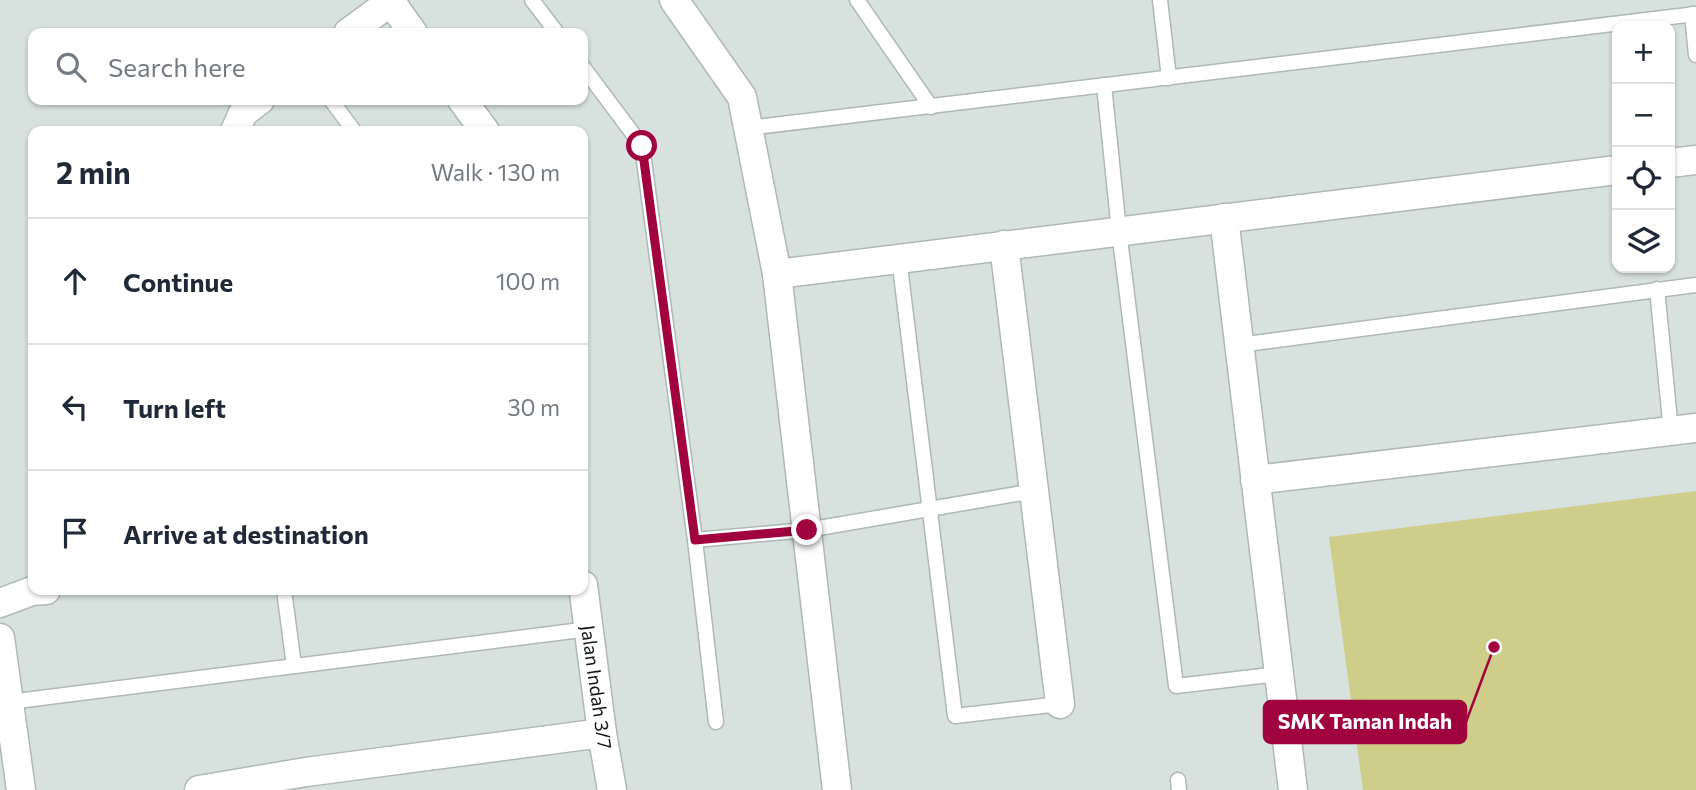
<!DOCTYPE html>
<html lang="en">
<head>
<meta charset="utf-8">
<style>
  body { margin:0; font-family:Commissioner,sans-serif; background:#f6f6f7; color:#1f2937 }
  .controls { position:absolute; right:21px; top:21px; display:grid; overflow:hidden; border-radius:14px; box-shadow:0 2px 5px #0004 }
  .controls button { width:63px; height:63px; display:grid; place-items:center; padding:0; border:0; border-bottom:2px solid #e0e1e3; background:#fff; color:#1f2937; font:35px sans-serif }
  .stop { position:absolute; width:21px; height:21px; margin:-16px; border:5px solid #a1033f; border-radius:50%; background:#fff }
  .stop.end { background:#a1033f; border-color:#fff; box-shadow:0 2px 7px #0008 }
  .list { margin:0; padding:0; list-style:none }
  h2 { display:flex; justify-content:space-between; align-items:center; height:91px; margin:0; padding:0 28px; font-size:30px }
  h2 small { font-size:23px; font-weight:400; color:#747a83 }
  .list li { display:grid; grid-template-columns:46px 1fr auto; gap:21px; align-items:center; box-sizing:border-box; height:126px; padding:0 28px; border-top:2px solid #e0e1e3 }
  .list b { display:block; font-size:26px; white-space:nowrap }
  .list em { font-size:23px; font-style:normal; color:#747a83 }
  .icon { flex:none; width:38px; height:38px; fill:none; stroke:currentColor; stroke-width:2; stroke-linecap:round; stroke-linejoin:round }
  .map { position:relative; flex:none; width:1696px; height:790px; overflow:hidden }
  .search { position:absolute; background:#fff; box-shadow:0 2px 5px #0004; left:28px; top:28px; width:560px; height:77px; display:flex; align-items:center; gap:18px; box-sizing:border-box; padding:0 24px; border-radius:14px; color:#747a83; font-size:26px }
  .panel { position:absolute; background:#fff; box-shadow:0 2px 5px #0004; left:28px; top:126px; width:560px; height:469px; border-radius:14px }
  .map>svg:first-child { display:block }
</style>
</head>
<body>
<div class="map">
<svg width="1696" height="790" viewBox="0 0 1696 790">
  <rect width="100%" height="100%" fill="#d7e2de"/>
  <polygon fill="#cece8a" points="1696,491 1696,790 1363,790 1329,537"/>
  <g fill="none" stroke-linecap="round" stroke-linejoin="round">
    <g stroke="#aeb9b5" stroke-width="17">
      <g id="lane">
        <polyline points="532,0 557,33"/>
        <polyline points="857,0 931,107"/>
        <polyline points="1160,0 1169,78"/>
        <polyline points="1692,14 1696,55"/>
        <polyline points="583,67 642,146 695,540 716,722"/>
        <polyline points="1104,85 1119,231 1176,686 1279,674"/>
        <polyline points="331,100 354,131"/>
        <polyline points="748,128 1696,14"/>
        <polyline points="899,258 955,716 1060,704"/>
        <polyline points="1657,289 1671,431"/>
        <polyline points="1239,345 1696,285"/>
        <polyline points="695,540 807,530 1034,491"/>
        <polyline points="284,590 294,666"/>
        <polyline points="9,702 589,629"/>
        <polyline points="1178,780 1179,790"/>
      </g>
    </g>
    <g stroke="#aeb9b5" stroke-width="31">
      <g id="street">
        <polyline points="674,0 742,97 777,274 1617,170"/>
        <polyline points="391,2 413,33"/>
        <polyline points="348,33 393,0"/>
        <polyline points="462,100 485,131"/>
        <polyline points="235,131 243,113 260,100"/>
        <polyline points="1670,163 1696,160"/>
        <polyline points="1224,218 1293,790"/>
        <polyline points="1004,245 1060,704"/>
        <polyline points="777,274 837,790"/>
        <polyline points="1255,480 1696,428"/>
        <polyline points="583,585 602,733 612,790"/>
        <polyline points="0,603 32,591 46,590"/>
        <polyline points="0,638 21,790"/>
        <polyline points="199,790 306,772 602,733"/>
      </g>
    </g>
    <use href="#lane" stroke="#fff" stroke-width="14"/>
    <use href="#street" stroke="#fff" stroke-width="28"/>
  </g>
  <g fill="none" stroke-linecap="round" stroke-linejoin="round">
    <polyline stroke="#a1033f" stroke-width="9" points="642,146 695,540 807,530"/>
  </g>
  <g text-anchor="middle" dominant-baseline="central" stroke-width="5" stroke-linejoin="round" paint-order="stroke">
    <g font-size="19" fill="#121615" stroke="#fff">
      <text transform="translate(597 687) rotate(82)">Jalan Indah 3/7</text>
    </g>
  </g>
  <path fill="none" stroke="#a1033f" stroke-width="2.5" d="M1494 647L1466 722"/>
  <circle fill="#a1033f" stroke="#fff" stroke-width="2.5" cx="1494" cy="647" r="7"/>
  <rect fill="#a1033f" stroke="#a1033f" stroke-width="2.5" x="1264" y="701" width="202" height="42" rx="7"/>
  <g font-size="21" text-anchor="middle" font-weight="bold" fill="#fff">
    <text x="1365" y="729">SMK Taman Indah</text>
  </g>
</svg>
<div class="controls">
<button>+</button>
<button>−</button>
<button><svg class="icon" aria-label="locate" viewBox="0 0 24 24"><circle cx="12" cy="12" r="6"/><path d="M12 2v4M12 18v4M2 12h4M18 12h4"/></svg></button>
<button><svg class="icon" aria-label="layers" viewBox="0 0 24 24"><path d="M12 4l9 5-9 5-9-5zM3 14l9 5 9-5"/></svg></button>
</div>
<div class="stop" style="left:642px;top:146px"></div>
<div class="stop end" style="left:807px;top:530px"></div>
<div class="search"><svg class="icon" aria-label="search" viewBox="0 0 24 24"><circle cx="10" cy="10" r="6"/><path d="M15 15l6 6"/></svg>Search here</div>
<section class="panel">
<h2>2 min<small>Walk · 130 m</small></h2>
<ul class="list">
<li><svg class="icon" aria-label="ahead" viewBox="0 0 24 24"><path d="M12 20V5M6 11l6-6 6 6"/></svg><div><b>Continue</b></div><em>100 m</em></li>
<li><svg class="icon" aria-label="left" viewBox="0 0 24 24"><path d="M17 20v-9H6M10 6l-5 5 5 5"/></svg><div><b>Turn left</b></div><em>30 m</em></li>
<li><svg class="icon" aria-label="arrive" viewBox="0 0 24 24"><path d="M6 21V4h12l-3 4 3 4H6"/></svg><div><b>Arrive at destination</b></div></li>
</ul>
</section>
</div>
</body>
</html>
